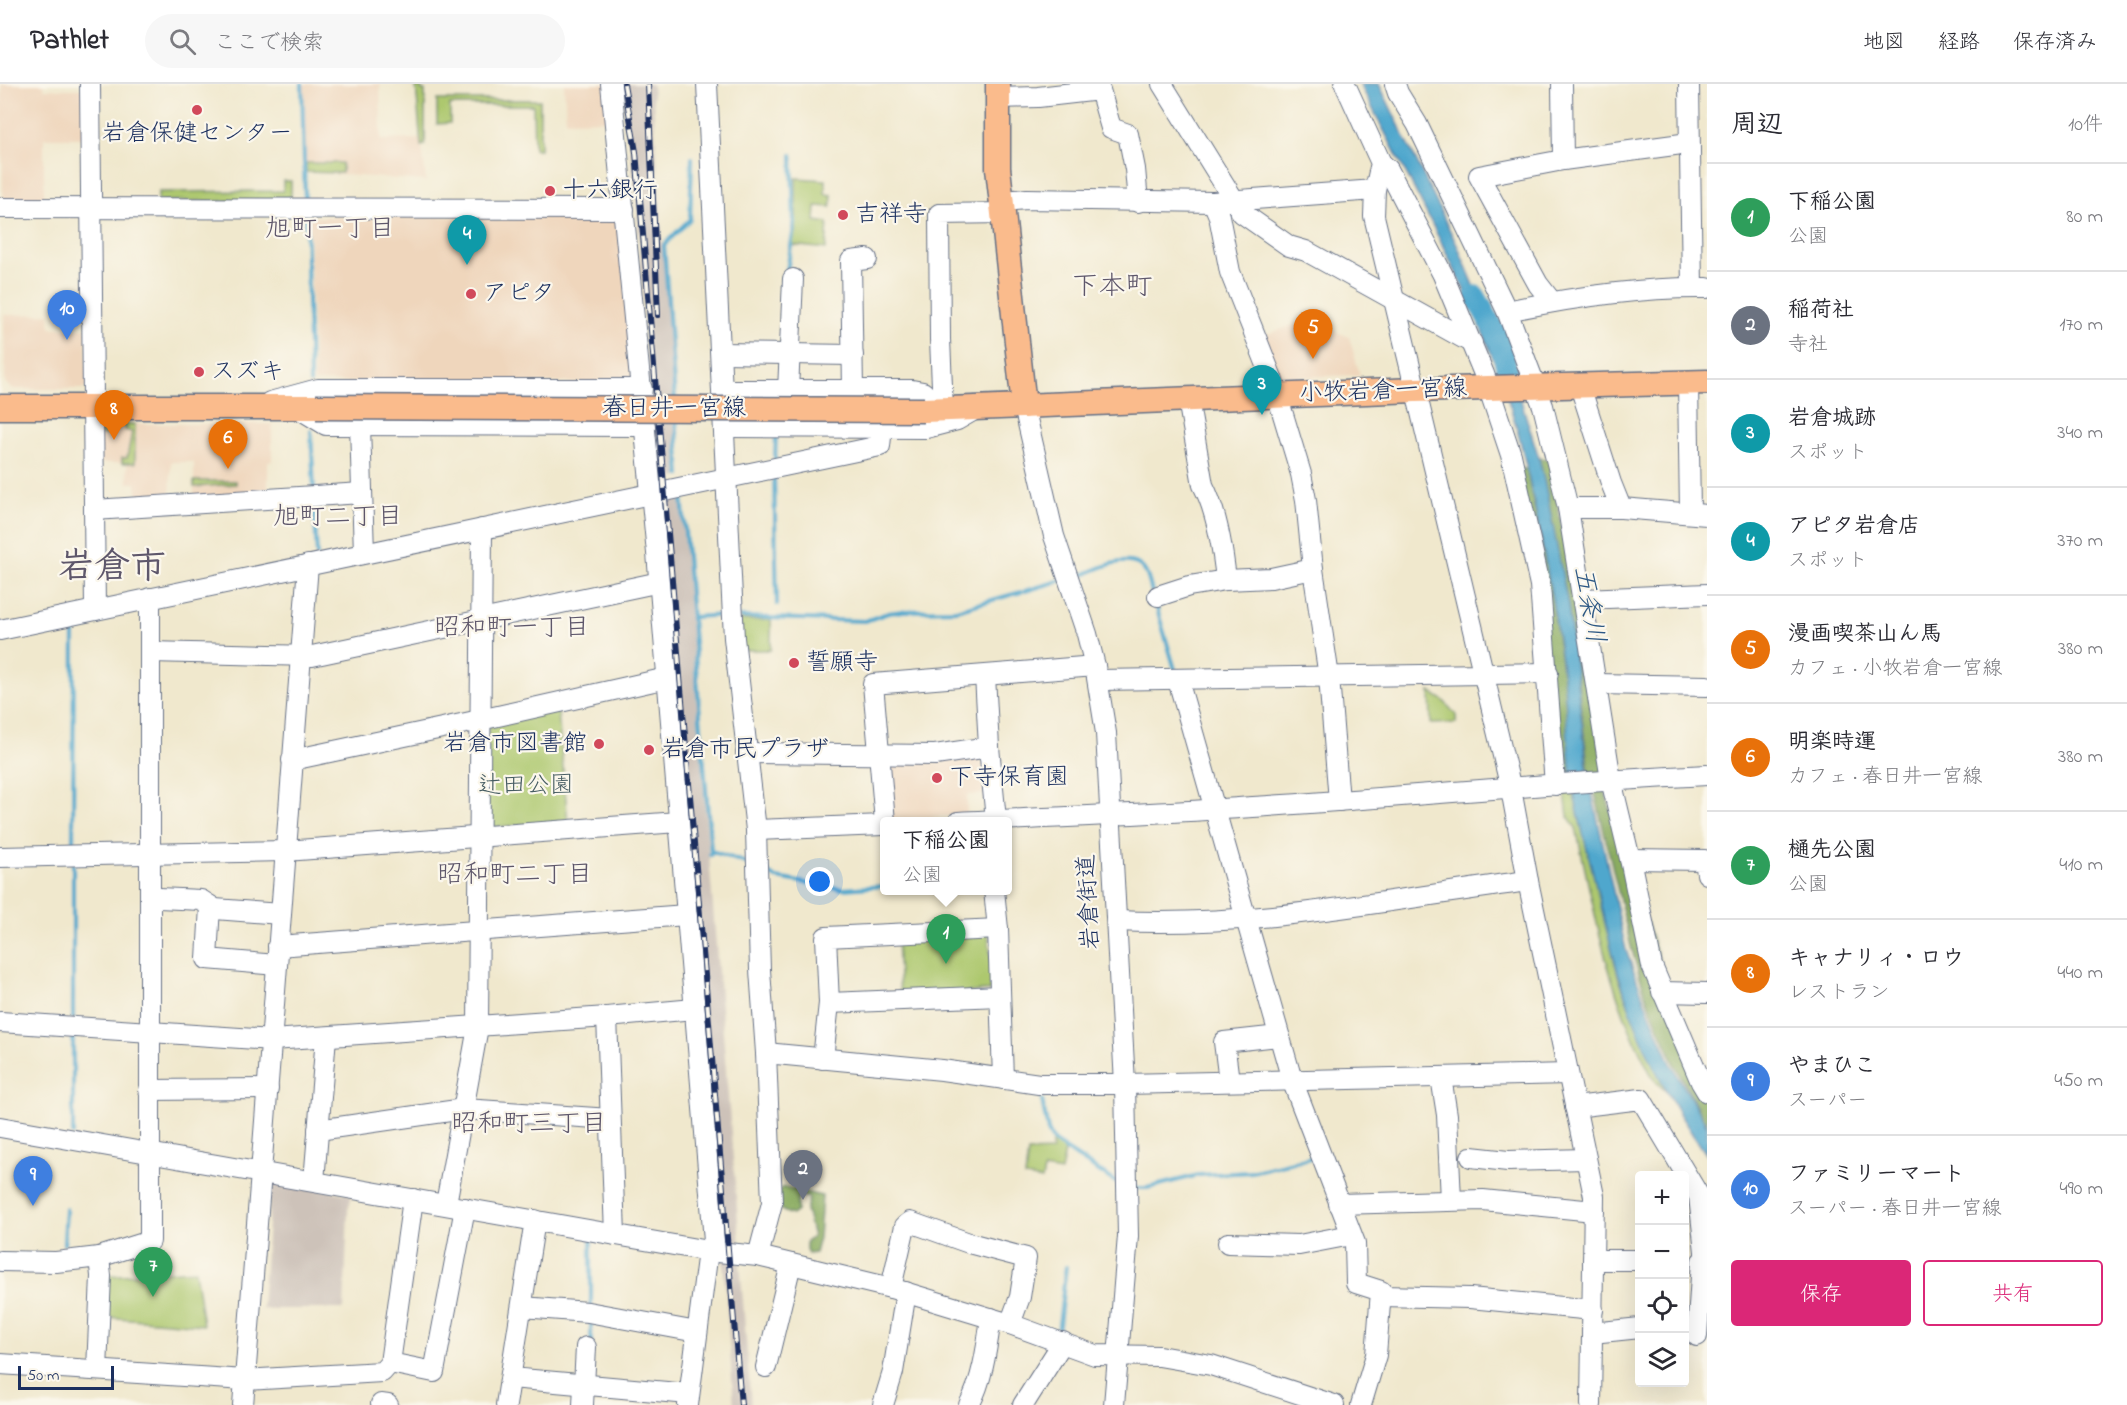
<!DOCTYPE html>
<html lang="ja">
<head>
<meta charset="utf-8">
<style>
  body { margin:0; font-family:"Indie Flower","Klee One",sans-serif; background:#f7f7f7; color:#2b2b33 }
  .controls { position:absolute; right:18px; bottom:18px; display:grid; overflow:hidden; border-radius:6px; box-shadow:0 6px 24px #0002 }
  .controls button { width:54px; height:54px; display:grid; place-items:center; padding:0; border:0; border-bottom:2px solid #e1e1e2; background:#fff; color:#2b2b33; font:30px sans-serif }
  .scale { position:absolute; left:18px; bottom:15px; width:96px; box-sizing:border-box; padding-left:6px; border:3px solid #1b2f5e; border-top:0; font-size:16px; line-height:21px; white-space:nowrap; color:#1b2f5e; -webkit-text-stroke:4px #fbf7ec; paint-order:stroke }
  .you { position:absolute; left:820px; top:798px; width:21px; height:21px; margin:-15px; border:4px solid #fff; border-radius:50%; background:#1a73e8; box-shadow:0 0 0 9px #1a73e833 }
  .badge { display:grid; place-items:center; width:39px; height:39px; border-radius:50%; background:#db2777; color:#fff; font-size:20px; font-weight:700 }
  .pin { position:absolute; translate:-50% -50px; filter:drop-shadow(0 2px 3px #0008) }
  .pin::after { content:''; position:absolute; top:32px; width:21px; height:18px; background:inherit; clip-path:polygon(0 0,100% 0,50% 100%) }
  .popup { position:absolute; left:880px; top:733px; width:132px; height:78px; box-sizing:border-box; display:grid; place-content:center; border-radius:6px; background:#fff; filter:drop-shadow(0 2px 4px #0005); font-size:20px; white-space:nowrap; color:#7c7c81 }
  .popup b { font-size:22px; color:#2b2b33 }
  .popup::after { content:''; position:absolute; left:50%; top:100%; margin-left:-12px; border:12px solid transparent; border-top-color:#fff }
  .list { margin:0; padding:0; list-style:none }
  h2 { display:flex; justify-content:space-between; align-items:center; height:78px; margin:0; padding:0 24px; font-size:26px }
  h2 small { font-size:20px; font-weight:400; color:#7c7c81 }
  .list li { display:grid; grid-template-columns:39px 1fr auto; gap:18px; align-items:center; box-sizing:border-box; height:108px; padding:0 24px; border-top:2px solid #e1e1e2 }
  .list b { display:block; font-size:22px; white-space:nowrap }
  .list p { margin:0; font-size:20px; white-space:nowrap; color:#7c7c81 }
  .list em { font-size:20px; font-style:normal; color:#7c7c81 }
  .actions { display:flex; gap:12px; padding:18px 24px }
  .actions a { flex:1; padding:14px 0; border:2px solid #db2777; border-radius:6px; text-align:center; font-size:21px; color:#db2777 }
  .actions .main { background:#db2777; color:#fff }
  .icon { flex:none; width:33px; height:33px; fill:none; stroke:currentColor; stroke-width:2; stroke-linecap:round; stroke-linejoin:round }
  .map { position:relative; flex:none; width:1707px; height:1321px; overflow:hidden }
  header { display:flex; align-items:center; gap:36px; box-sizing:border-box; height:84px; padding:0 30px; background:#fff; border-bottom:2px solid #e1e1e2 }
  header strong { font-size:28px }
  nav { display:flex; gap:33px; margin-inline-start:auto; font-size:21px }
  .search { width:420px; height:54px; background:#f7f7f7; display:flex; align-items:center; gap:15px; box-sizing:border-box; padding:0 21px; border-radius:33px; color:#7c7c81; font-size:22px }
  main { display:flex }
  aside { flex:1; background:#fff }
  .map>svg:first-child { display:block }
</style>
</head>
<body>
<header>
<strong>Pathlet</strong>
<div class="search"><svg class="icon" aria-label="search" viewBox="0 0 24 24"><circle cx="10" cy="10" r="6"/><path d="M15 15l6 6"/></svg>ここで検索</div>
<nav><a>地図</a><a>経路</a><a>保存済み</a></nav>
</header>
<main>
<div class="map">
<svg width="1707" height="1321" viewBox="0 0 1707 1321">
  <rect width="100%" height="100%" fill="#fbf7ec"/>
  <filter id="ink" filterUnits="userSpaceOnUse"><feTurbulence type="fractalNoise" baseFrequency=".0167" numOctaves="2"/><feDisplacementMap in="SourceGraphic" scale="12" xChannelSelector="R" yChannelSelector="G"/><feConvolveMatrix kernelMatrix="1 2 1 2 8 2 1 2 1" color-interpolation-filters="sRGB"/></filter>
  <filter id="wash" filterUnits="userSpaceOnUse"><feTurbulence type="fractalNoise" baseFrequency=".008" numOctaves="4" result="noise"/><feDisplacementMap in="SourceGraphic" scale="24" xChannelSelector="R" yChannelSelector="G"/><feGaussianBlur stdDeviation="1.35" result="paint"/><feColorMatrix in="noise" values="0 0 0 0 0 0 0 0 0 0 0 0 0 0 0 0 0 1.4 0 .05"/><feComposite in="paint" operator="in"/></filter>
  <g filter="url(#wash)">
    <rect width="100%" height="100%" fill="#f0e8cd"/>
    <g fill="#efd6bc">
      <polygon points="2,0 44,0 44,5 85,5 85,54 44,54 44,117 3,115"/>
      <polygon points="303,0 380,0 381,56 421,55 426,97 306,88"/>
      <polygon points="564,0 607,0 611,36 566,37"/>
      <polygon points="309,133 618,133 635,299 314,298"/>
      <polygon points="50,230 50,244 86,244 87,301 83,305 12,305 5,298 4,231"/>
      <polygon points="1303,238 1314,238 1349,253 1360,291 1276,294 1262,252"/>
      <polygon points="106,340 272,340 272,377 268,378 268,409 194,414 194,378 171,378 170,415 138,417 136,399 128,399 127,379 100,379 100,343"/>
      <polygon points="980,669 989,710 967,711 967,731 892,735 887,675"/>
    </g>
    <g fill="#cdc2b9">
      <polygon points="622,0 652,0 678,393 656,397 637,125"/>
      <polygon points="680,409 740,1162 718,1158 658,414"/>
      <polygon points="271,1097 352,1111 348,1126 344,1225 262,1225"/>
      <polygon points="723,1175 740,1178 751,1321 734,1321"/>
    </g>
    <g fill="#adc86e" stroke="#647c66" stroke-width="1.5">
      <polygon points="416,0 421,0 421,6 425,7 425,61 421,62"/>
      <polygon points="437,16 540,16 540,65 534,65 533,21 450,21 450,39 437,40"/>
      <polygon points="306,79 342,79 342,89 306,88"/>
      <polygon points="796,94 826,96 825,110 832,111 831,123 816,122 815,137 828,139 826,165 792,161 796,143"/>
      <polygon points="283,97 291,97 291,112 287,117 158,117 158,108 283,107"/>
      <polygon points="106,340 135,340 135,379 122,379 122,374 127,374 132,348 125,346 126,343 119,341 118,345 107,343 105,351 100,350 100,343"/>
      <polygon points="194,397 236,397 236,400 194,403"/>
      <polygon points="740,536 771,536 771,566 741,566"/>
      <polygon points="1430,608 1443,616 1456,631 1456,639 1431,640"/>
      <polygon points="550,626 558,629 568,738 493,743 486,738 488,643"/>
      <path d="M1573 707 1619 895 1646 964 1667 1007C1652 998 1649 985 1641 970 1606 899 1593 820 1576 744L1568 732 1565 710Z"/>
      <polygon points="988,849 995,906 900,914 897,854"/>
      <polygon points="1052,1058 1065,1067 1061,1088 1044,1085 1042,1096 1025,1093 1028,1068 1052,1067"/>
      <polygon points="195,1186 203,1241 106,1233 107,1192"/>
    </g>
    <g fill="#8aac61" stroke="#526e60" stroke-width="1.5">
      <polygon points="1539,374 1550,375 1604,688 1589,689 1568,521"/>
      <polygon points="1520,385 1527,385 1552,514 1564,599 1572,690 1561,689"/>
      <polygon points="1604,704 1625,774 1707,1017 1707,1042 1675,981 1647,916 1631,863 1594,705"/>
      <polygon points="784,1103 822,1112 819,1154 815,1169 808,1170 806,1165 806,1158 813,1153 806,1126 809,1114 798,1111 797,1127 792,1131 783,1127 780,1124 780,1106"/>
    </g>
    <path fill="#50a7cd" stroke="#366b96" stroke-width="1.5" d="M1360 0H1379L1458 163 1517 304 1539 374 1547 410 1568 521 1588 691 1626 866 1645 918 1672 982 1707 1042V1071C1669 1020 1637 954 1619 892 1609 859 1602 826 1594 793 1587 765 1579 737 1574 709 1567 674 1568 637 1564 601 1556 527 1542 454 1526 381 1498 251 1420 119 1360 0Z"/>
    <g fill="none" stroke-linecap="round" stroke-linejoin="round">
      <g stroke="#50a7cd" stroke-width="4">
        <polyline points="302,0 305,117"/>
        <polyline points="306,134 310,299"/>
        <polyline points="786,193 794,143 792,71"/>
        <polyline points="675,316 664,161 690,135 692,74"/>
        <polyline points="676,333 680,391"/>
        <polyline points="311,347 314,406"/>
        <polyline points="775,377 776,351"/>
        <polyline points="774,391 777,520"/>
        <polyline points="682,411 711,767"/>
        <polyline points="314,419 317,471"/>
        <path d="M1075 494C1094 487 1134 464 1146 489 1149 495 1150 502 1152 508"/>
        <polyline points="1025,507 1062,496"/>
        <polyline points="1155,518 1176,589"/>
        <polyline points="692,533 726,531"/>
        <polyline points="740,533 865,537 888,529 903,527 956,526 1021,508"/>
        <polyline points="73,764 74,540"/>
        <polyline points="710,771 711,767 749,780"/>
        <polyline points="765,787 776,794 843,805 884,802"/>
        <polyline points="73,934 73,780"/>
        <polyline points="1042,1016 1048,1047 1054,1058 1119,1100"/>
        <polyline points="73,1050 73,950"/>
        <polyline points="1136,1104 1147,1104 1199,1091 1251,1088 1314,1073"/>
        <polyline points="591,1155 591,1222"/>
        <polyline points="64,1160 66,1125"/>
        <polyline points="591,1235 591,1258"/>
        <polyline points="1058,1249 1066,1183"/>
      </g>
      <polyline stroke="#50a7cd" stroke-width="22" points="1475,212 1499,254 1510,297"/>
    </g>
  </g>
  <g filter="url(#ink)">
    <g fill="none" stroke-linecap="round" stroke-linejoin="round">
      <g stroke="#667085" stroke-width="22">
        <g id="minor">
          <polyline points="90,0 95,526"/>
          <polyline points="611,0 657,469 714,1157 708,1167 688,1321"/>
          <polyline points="707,0 734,554 756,746 760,886 766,969 772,1119 758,1172"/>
          <polyline points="1162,0 1242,129 1289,162 1306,167 1472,259"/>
          <polyline points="1345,0 1381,79 1375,106 1374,132 1511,705 1528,797 1594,1112 1591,1321"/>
          <polyline points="1395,0 1398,9 1417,40 1507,227 1543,322 1568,424 1611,696 1630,775 1652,882 1701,998 1707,1008"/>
          <polyline points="1689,0 1692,204"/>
          <polyline points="997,14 1038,13 1100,6 1111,44 1128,50 1135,85 1138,118"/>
          <polyline points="1563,76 1689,59"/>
          <polyline points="1381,79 1388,85 1443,191 1484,290 1511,371 1540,501 1555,701"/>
          <polyline points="1002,117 1027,115 1213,118 1375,106"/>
          <polyline points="1213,118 1219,132 1230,188 1272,294 1301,390 1306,416 1313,485 1329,593 1339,717"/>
          <polyline points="0,124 624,125"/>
          <polyline points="1552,218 1538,200 1479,92 1563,76 1562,0"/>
          <path d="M1507 227C1573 213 1640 203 1707 204"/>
          <polyline points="721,269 853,271"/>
          <polyline points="1688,299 1690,429"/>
          <polyline points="1580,302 1611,399 1621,424"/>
          <polyline points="723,306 912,306 923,308 938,326"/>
          <polyline points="788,307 793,195"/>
          <polyline points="853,307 851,177 867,175"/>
          <path d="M1188 315 1203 401C1216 426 1223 467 1226 496"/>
          <polyline points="270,318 318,305 642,305"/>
          <polyline points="1024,322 1054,452 1087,550 1095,582 1106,649 1125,1000 1128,1152 1114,1321"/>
          <polyline points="298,324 326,341 645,342"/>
          <polyline points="943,326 940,255 939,130 1004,129"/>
          <polyline points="360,341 364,469"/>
          <polyline points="724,343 926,344 957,336 976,325"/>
          <polyline points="1568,424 1621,424 1707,431"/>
          <polyline points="94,426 362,409"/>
          <polyline points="1158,512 1189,502 1226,496 1271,494 1313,485"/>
          <polyline points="1583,515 1707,510"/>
          <polyline points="0,546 880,362 881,353 880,344"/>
          <polyline points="150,568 312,572 660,498"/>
          <polyline points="985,592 989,663"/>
          <polyline points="1098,596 1548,589"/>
          <polyline points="1178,596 1292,996 1355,1159 1356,1199 1381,1207 1376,1271 1361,1321"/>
          <polyline points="1596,600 1707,602"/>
          <polyline points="746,669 935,671 989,663 996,736"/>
          <polyline points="292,676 480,636 667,594"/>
          <polyline points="885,738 873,600 1095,582"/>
          <path d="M958 738C1056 733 1155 730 1253 723 1405 713 1556 698 1707 691"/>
          <polyline points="756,746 884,741"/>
          <polyline points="0,773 285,767 678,738"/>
          <polyline points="1630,775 1705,776 1707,790"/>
          <polyline points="994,806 998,845 1003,995"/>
          <polyline points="159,814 201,816 215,825 281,830"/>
          <polyline points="210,822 207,875 277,881"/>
          <path d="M1117 837C1254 844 1392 815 1528 797"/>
          <polyline points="278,862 686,831"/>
          <polyline points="1662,908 1707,909"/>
          <polyline points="829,919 1000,912"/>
          <polyline points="607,933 615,1151"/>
          <polyline points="0,938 272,956 607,933 694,925"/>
          <polyline points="766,969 942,986 1039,1000 1125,1000 1568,990"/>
          <polyline points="823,975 829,919 826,853 998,845"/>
          <polyline points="1441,993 1447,1031 1451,1116"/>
          <polyline points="1229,997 1224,958 1279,952"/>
          <polyline points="149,1006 268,1005"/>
          <polyline points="1575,1023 1641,1015 1699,1112 1706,1177"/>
          <polyline points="0,1043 708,1167 758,1172 891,1204 1010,1240 1095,1271 1159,1272 1211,1281 1334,1321"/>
          <polyline points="318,1046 464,1025 610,1035"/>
          <polyline points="1471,1073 1508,1077 1586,1075"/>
          <polyline points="314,1097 326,953"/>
          <polyline points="446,1120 478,943 482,445"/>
          <polyline points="1339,1120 1483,1116 1594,1127"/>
          <polyline points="1228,1159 1299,1161 1351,1151"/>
          <polyline points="99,1173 150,1157 150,514"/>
          <polyline points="1593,1176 1640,1176"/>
          <polyline points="0,1177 56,1178 99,1173 101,1192 97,1286"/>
          <polyline points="891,1204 905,1142 910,1138 969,1159 1026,1174 1020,1213 1010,1240"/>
          <polyline points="1381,1212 1470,1214 1593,1226"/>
          <polyline points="522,1223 588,1228 697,1248"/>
          <polyline points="1592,1249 1640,1244"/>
          <polyline points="1697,1252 1702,1177"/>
          <polyline points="390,1279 434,1288 465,1124"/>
          <polyline points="0,1280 245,1296 382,1288 390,1279 413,1115"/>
          <polyline points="766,1283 791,1180"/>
          <polyline points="511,1294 689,1310"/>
          <polyline points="381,1320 388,1321"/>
          <polyline points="243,1321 308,481"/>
          <polyline points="506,1321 535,1136"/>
          <polyline points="583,1321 586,1263"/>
          <polyline points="883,1321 893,1288 906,1208"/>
          <path d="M969 1321C983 1296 987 1262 991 1234"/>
          <polyline points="1023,1321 1063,1258"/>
        </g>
      </g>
      <g stroke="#667085" stroke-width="27">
        <g id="major">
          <polyline points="998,0 998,84 1024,322"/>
          <polyline points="0,323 316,323"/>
          <polyline points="924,326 1415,306 1707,298"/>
        </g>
      </g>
      <use href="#minor" stroke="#fff" stroke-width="20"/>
      <use href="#major" stroke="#fabb8c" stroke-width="24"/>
      <g stroke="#1b2f5e" stroke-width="6">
        <g id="rail">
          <polyline points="624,0 636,68 640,115 741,1321"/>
          <polyline points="648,0 658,231"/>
        </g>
      </g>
      <use href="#rail" stroke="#fbf7ec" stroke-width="4" stroke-dasharray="11" stroke-linecap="butt"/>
      <g stroke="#667085" stroke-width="27" stroke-linecap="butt">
        <polyline id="major-bridge" points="316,323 924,326"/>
      </g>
      <use href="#major-bridge" stroke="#fabb8c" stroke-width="24"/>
    </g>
  </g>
  <g fill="#d1495b" stroke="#fbf7ec" stroke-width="2">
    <circle cx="197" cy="26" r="6"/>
    <circle cx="550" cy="107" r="6"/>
    <circle cx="843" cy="131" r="6"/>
    <circle cx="471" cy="210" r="6"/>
    <circle cx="199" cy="288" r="6"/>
    <circle cx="794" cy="579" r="6"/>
    <circle cx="599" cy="660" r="6"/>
    <circle cx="649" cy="666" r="6"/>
    <circle cx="937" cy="694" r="6"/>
  </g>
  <g text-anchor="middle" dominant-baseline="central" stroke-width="4.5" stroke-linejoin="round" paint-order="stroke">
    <g font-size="24" fill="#1b2f5e" stroke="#fbf7ec" text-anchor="start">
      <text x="197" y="50" text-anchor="middle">岩倉保健センター</text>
      <text x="562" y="107">十六銀行</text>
      <text x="855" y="131">吉祥寺</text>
      <text x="483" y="210">アピタ</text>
      <text x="211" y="288">スズキ</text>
      <text x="806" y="579">誓願寺</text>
      <text x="587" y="660" text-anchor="end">岩倉市図書館</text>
      <text x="661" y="666">岩倉市民プラザ</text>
      <text x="949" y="694">下寺保育園</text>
    </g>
    <g font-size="24" fill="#1b2f5e" stroke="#fbf7ec">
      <text transform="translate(1383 308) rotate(-2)">小牧岩倉一宮線</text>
      <text x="674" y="325">春日井一宮線</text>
      <text transform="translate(1090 818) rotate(-93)">岩倉街道</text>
    </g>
    <g font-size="24" fill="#475d63" stroke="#fbf7ec">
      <text x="526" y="702">辻田公園</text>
    </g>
    <g font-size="26" fill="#5e576b" stroke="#fbf7ec">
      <text x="330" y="146">旭町一丁目</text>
      <text x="338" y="434">旭町二丁目</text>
      <text x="512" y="545">昭和町一丁目</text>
      <text x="515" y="792">昭和町二丁目</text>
      <text x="529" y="1041">昭和町三丁目</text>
    </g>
    <g font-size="26" font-style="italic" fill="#2e5985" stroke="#fbf7ec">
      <text transform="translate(1588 521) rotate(80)">五条川</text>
    </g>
    <g font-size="27" fill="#5e576b" stroke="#fbf7ec">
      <text x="1112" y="203">下本町</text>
    </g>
    <g font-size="36" font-weight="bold" fill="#5e576b" stroke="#fbf7ec">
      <text x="112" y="484">岩倉市</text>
    </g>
  </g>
</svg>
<div class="controls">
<button>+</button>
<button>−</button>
<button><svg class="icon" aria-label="locate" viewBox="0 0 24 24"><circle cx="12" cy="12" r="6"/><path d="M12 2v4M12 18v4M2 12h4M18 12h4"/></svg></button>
<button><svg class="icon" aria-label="layers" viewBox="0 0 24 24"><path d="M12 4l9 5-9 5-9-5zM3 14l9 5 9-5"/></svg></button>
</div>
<div class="scale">50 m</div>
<div class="you"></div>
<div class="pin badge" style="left:946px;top:880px;background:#2e9e5b">1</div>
<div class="popup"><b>下稲公園</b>公園</div>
<div class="pin badge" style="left:803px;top:1116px;background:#6b7280">2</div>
<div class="pin badge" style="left:1262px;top:331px;background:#0f9aa8">3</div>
<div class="pin badge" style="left:467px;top:181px;background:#0f9aa8">4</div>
<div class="pin badge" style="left:1313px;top:275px;background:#e8710a">5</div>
<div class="pin badge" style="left:228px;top:385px;background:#e8710a">6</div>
<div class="pin badge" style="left:153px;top:1213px;background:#2e9e5b">7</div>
<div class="pin badge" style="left:114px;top:356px;background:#e8710a">8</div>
<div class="pin badge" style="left:33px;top:1122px;background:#3f7fe0">9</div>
<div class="pin badge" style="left:67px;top:256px;background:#3f7fe0">10</div>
</div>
<aside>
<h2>周辺<small>10件</small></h2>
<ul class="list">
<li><span class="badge" style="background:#2e9e5b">1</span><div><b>下稲公園</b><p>公園</p></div><em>80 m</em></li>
<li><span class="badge" style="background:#6b7280">2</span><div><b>稲荷社</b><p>寺社</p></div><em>170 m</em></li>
<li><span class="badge" style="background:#0f9aa8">3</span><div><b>岩倉城跡</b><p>スポット</p></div><em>340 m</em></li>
<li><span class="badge" style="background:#0f9aa8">4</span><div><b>アピタ岩倉店</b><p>スポット</p></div><em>370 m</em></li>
<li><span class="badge" style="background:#e8710a">5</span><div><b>漫画喫茶山ん馬</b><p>カフェ · 小牧岩倉一宮線</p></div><em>380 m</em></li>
<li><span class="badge" style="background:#e8710a">6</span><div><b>明楽時運</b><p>カフェ · 春日井一宮線</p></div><em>380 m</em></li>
<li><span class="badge" style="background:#2e9e5b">7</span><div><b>樋先公園</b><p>公園</p></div><em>410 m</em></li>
<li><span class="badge" style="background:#e8710a">8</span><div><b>キャナリィ・ロウ</b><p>レストラン</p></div><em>440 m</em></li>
<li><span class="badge" style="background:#3f7fe0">9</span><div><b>やまひこ</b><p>スーパー</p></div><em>450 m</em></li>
<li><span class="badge" style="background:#3f7fe0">10</span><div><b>ファミリーマート</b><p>スーパー · 春日井一宮線</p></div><em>490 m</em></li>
</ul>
<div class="actions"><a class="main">保存</a><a>共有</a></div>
</aside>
</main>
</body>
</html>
